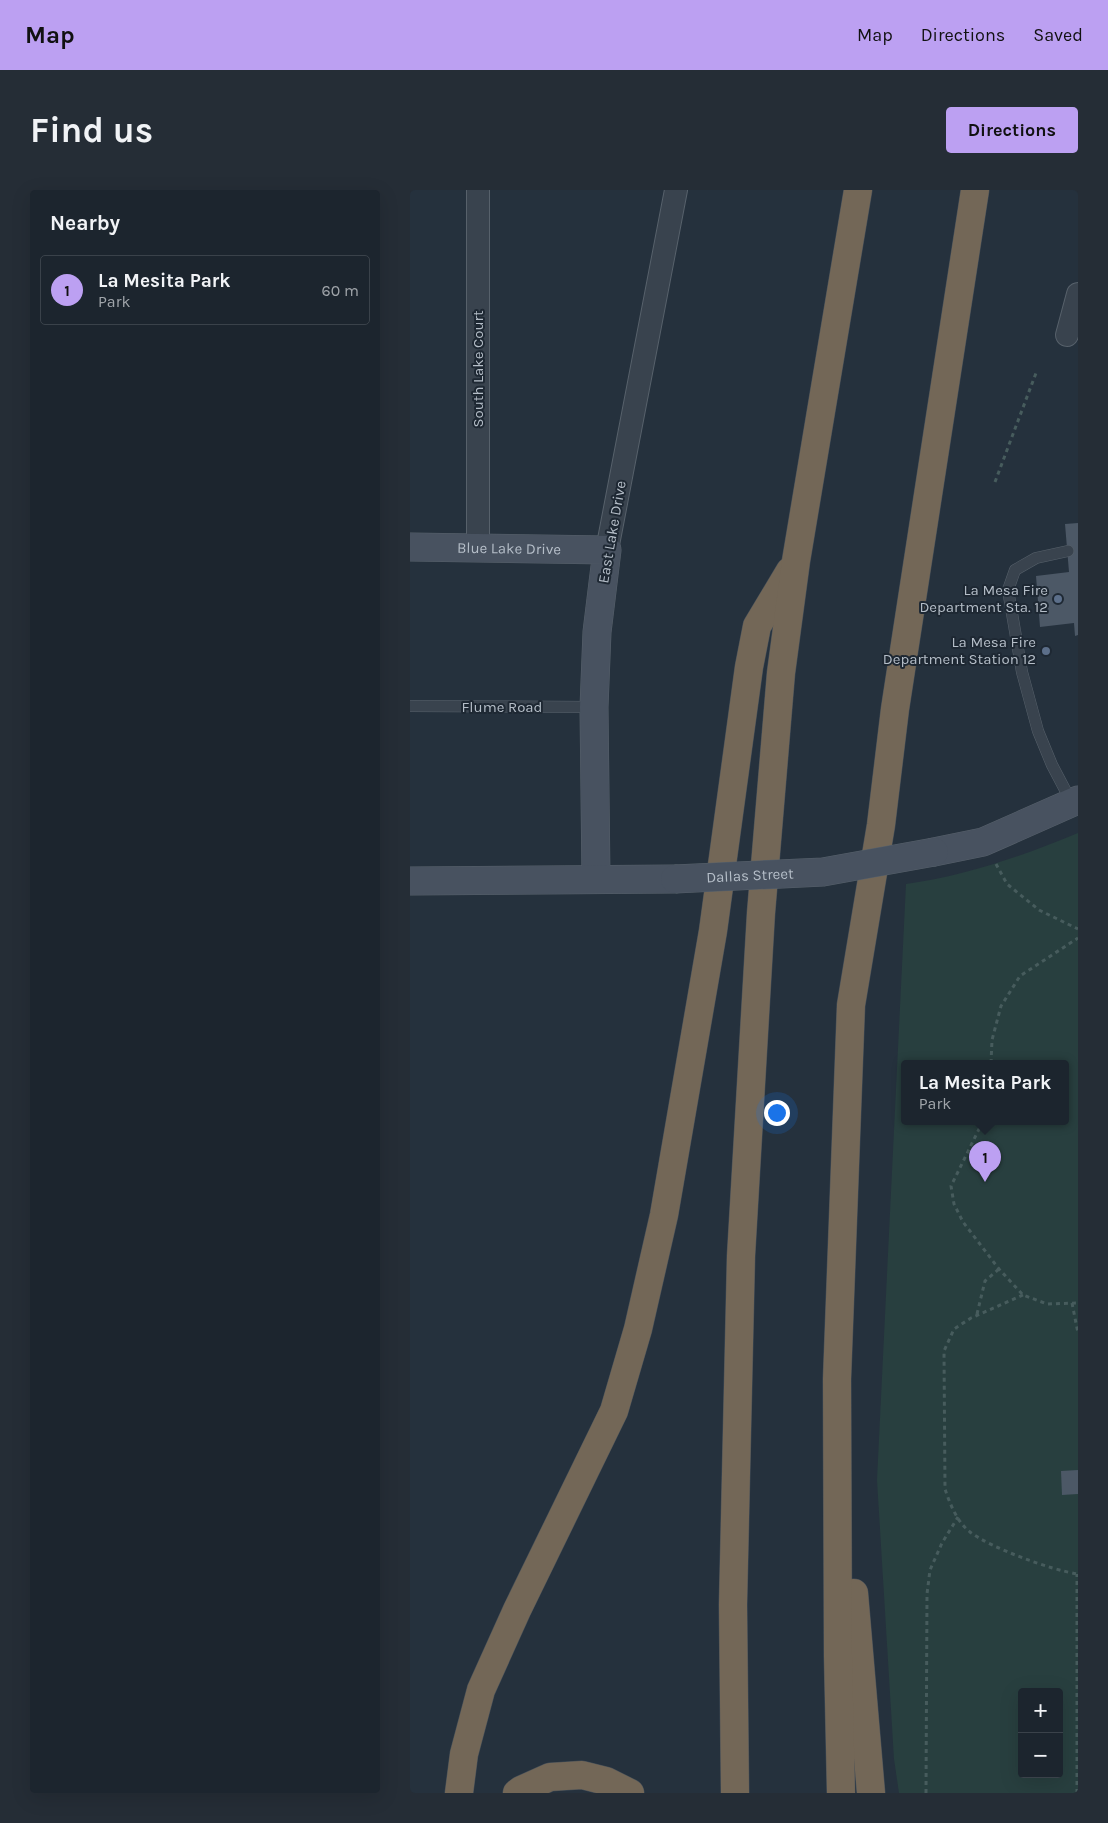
<!DOCTYPE html>
<html lang="en">
<head>
<meta charset="utf-8">
<style>
  body { margin:0; font-family:Karla,sans-serif; background:#252d36; color:#f1f3f6 }
  .controls { position:absolute; right:15px; bottom:15px; display:grid; overflow:hidden; border-radius:5px; box-shadow:0 5px 20px #0002 }
  .controls button { width:45px; height:45px; display:grid; place-items:center; padding:0; border:0; border-bottom:1px solid #3a424a; background:#1c252e; color:#f1f3f6; font:25px sans-serif }
  .you { position:absolute; left:366px; top:922px; width:18px; height:18px; margin:-12px; border:4px solid #fff; border-radius:50%; background:#1a73e8; box-shadow:0 0 0 8px #1a73e833 }
  .badge { display:grid; place-items:center; width:32px; height:32px; border-radius:50%; background:#bca0f2; color:#111; font-size:16px; font-weight:700 }
  .pin { position:absolute; translate:-50% -41px; filter:drop-shadow(0 1px 2px #0008) }
  .pin::after { content:''; position:absolute; top:26px; width:18px; height:15px; background:inherit; clip-path:polygon(0 0,100% 0,50% 100%) }
  .popup { position:absolute; left:491px; top:870px; width:168px; height:65px; box-sizing:border-box; display:grid; place-content:center; border-radius:5px; background:#1c252e; filter:drop-shadow(0 1px 4px #0005); font-size:16px; white-space:nowrap; color:#a0a5aa }
  .popup b { font-size:19px; color:#f1f3f6 }
  .popup::after { content:''; position:absolute; left:50%; top:100%; margin-left:-10px; border:10px solid transparent; border-top-color:#1c252e }
  .list { margin:0; padding:0; list-style:none }
  h2 { display:flex; justify-content:space-between; align-items:center; height:65px; margin:0; padding:0 20px; font-size:21px }
  h2 small { font-size:16px; font-weight:400; color:#a0a5aa }
  .list li { display:grid; grid-template-columns:32px 1fr auto; gap:15px; align-items:center; box-sizing:border-box; height:70px; margin:0 10px 10px; padding:0 10px; border:1px solid #3a424a; border-radius:5px }
  .list b { display:block; font-size:19px; white-space:nowrap }
  .list p { margin:0; font-size:16px; white-space:nowrap; color:#a0a5aa }
  .list em { font-size:16px; font-style:normal; color:#a0a5aa }
  .map { position:relative; flex:none; width:668px; height:1603px; overflow:hidden; border-radius:5px }
  header { display:flex; align-items:center; gap:30px; box-sizing:border-box; height:70px; padding:0 25px; background:#bca0f2; color:#111 }
  header strong { font-size:24px }
  nav { display:flex; gap:28px; margin-inline-start:auto; font-size:18px }
  .intro { display:flex; align-items:center; justify-content:space-between; box-sizing:border-box; height:120px; padding:0 30px }
  h1 { margin:0; font-size:35px }
  .button { padding:12px 22px; border-radius:5px; background:#bca0f2; color:#111; font-size:18px; font-weight:700 }
  main { display:flex; gap:30px; padding:0 30px }
  aside { flex:1; background:#1c252e; border-radius:5px; box-shadow:0 5px 20px #0002 }
  .map>svg:first-child { display:block }
</style>
</head>
<body>
<header>
<strong>Map</strong>
<nav><a>Map</a><a>Directions</a><a>Saved</a></nav>
</header>
<div class="intro"><h1>Find us</h1><a class="button">Directions</a></div>
<main>
<aside>
<h2>Nearby<small></small></h2>
<ul class="list">
<li><span class="badge">1</span><div><b>La Mesita Park</b><p>Park</p></div><em>60 m</em></li>
</ul>
</aside>
<div class="map">
<svg width="668" height="1603" viewBox="0 0 668 1603">
  <rect width="100%" height="100%" fill="#25313d"/>
  <path fill="#283f3f" fill-rule="evenodd" d="M668 643V1603H489L484 1569 467 1290 496 694C555 686 613 666 668 643ZM495 873H655V931H495ZM612 1502H649V1584H612Z"/>
  <g fill="#4c5866">
    <polygon points="668,333 668,445 665,446 664,433 630,437 626,386 659,382 655,334"/>
    <polygon points="668,1280 668,1304 652,1305 651,1281"/>
  </g>
  <g fill="none" stroke-linecap="round" stroke-linejoin="round">
    <g stroke="#57616b" stroke-width="12">
      <g id="lane">
        <polyline points="658,361 626,368 605,380 598,400 612,482 628,541 642,575 662,613"/>
        <polyline points="0,516 184,517"/>
      </g>
    </g>
    <g stroke="#57616b" stroke-width="24">
      <g id="street">
        <polyline points="68,0 68,358"/>
        <polyline points="657,145 668,104"/>
        <polyline points="197,360 266,0"/>
      </g>
    </g>
    <g stroke="#57616b" stroke-width="29">
      <g id="secondary">
        <path id="s1" d="M0 357 197 360 187 442 184 517 186 689"/>
        <polyline points="524,662 573,652 668,610"/>
        <polyline points="0,691 265,689"/>
      </g>
    </g>
    <g stroke="#444e58" stroke-width="29">
      <g id="highway">
        <polyline points="444,1403 461,1603"/>
        <polyline points="49,1603 54,1564 71,1500 107,1420 204,1221 228,1139 254,1025 303,741 339,477 347,436 380,381"/>
        <polyline points="107,1603 111,1600 140,1587 172,1585 196,1591 220,1603"/>
        <polyline points="325,1603 323,1415 331,1066 351,723 371,483 386,371 448,0"/>
        <polyline points="431,1603 428,1466 427,1189 441,815 471,635 485,519 565,0"/>
      </g>
    </g>
    <g stroke="#475c5d" stroke-width="3" stroke-dasharray="4 4" stroke-linecap="butt">
      <polyline points="585,292 626,183"/>
      <polyline points="586,674 597,694 629,720 668,739"/>
      <polyline points="581,873 582,850 591,816 610,786 668,748"/>
      <polyline points="573,931 541,996 544,1014 553,1032 589,1079 613,1105 637,1114 668,1113"/>
      <path d="M613 1105 561 1128 544 1139 534 1161 535 1299C540 1314 547 1332 560 1342 581 1358 641 1380 668 1384"/>
      <polyline points="662,1113 668,1143"/>
      <polyline points="567,1124 575,1091 589,1079"/>
      <polyline points="516,1603 517,1404 520,1380 532,1353 548,1327"/>
      <polyline points="667,1603 667,1384"/>
    </g>
    <use href="#lane" stroke="#39434e" stroke-width="11"/>
    <use href="#street" stroke="#39434e" stroke-width="22"/>
    <use href="#secondary" stroke="#485260" stroke-width="28"/>
    <use href="#highway" stroke="#736757" stroke-width="28"/>
    <g stroke="#57616b" stroke-width="29" stroke-linecap="butt">
      <g id="secondary-bridge">
        <path id="s2" d="M265 689 413 682 524 662"/>
      </g>
    </g>
    <use href="#secondary-bridge" stroke="#485260" stroke-width="28"/>
  </g>
  <g fill="#5c6f8a" stroke="#1e2833" stroke-width="2">
    <circle cx="648" cy="409" r="5"/>
    <circle cx="636" cy="461" r="5"/>
  </g>
  <g text-anchor="middle" dominant-baseline="central" stroke-width="4" stroke-linejoin="round" paint-order="stroke">
    <g font-size="15" fill="#b5bec8" stroke="#1e2833">
      <text transform="translate(68 179) rotate(-90)">South Lake Court</text>
      <text transform="translate(202 342) rotate(-80)">East Lake Drive</text>
      <text stroke="none"><textPath href="#s1" startOffset="99">Blue Lake Drive</textPath></text>
      <text x="92" y="517">Flume Road</text>
      <text stroke="none"><textPath href="#s2" startOffset="75">Dallas Street</textPath></text>
    </g>
    <g font-size="15" fill="#b5bec8" stroke="#1e2833" text-anchor="end">
      <text x="638" y="400">La Mesa Fire<tspan x="638" dy="17">Department Sta. 12</tspan></text>
      <text x="626" y="452">La Mesa Fire<tspan x="626" dy="17">Department Station 12</tspan></text>
    </g>
  </g>
</svg>
<div class="controls">
<button>+</button>
<button>−</button>
</div>
<div class="you"></div>
<div class="pin badge" style="left:575px;top:992px">1</div>
<div class="popup"><b>La Mesita Park</b>Park</div>
</div>
</main>
</body>
</html>
